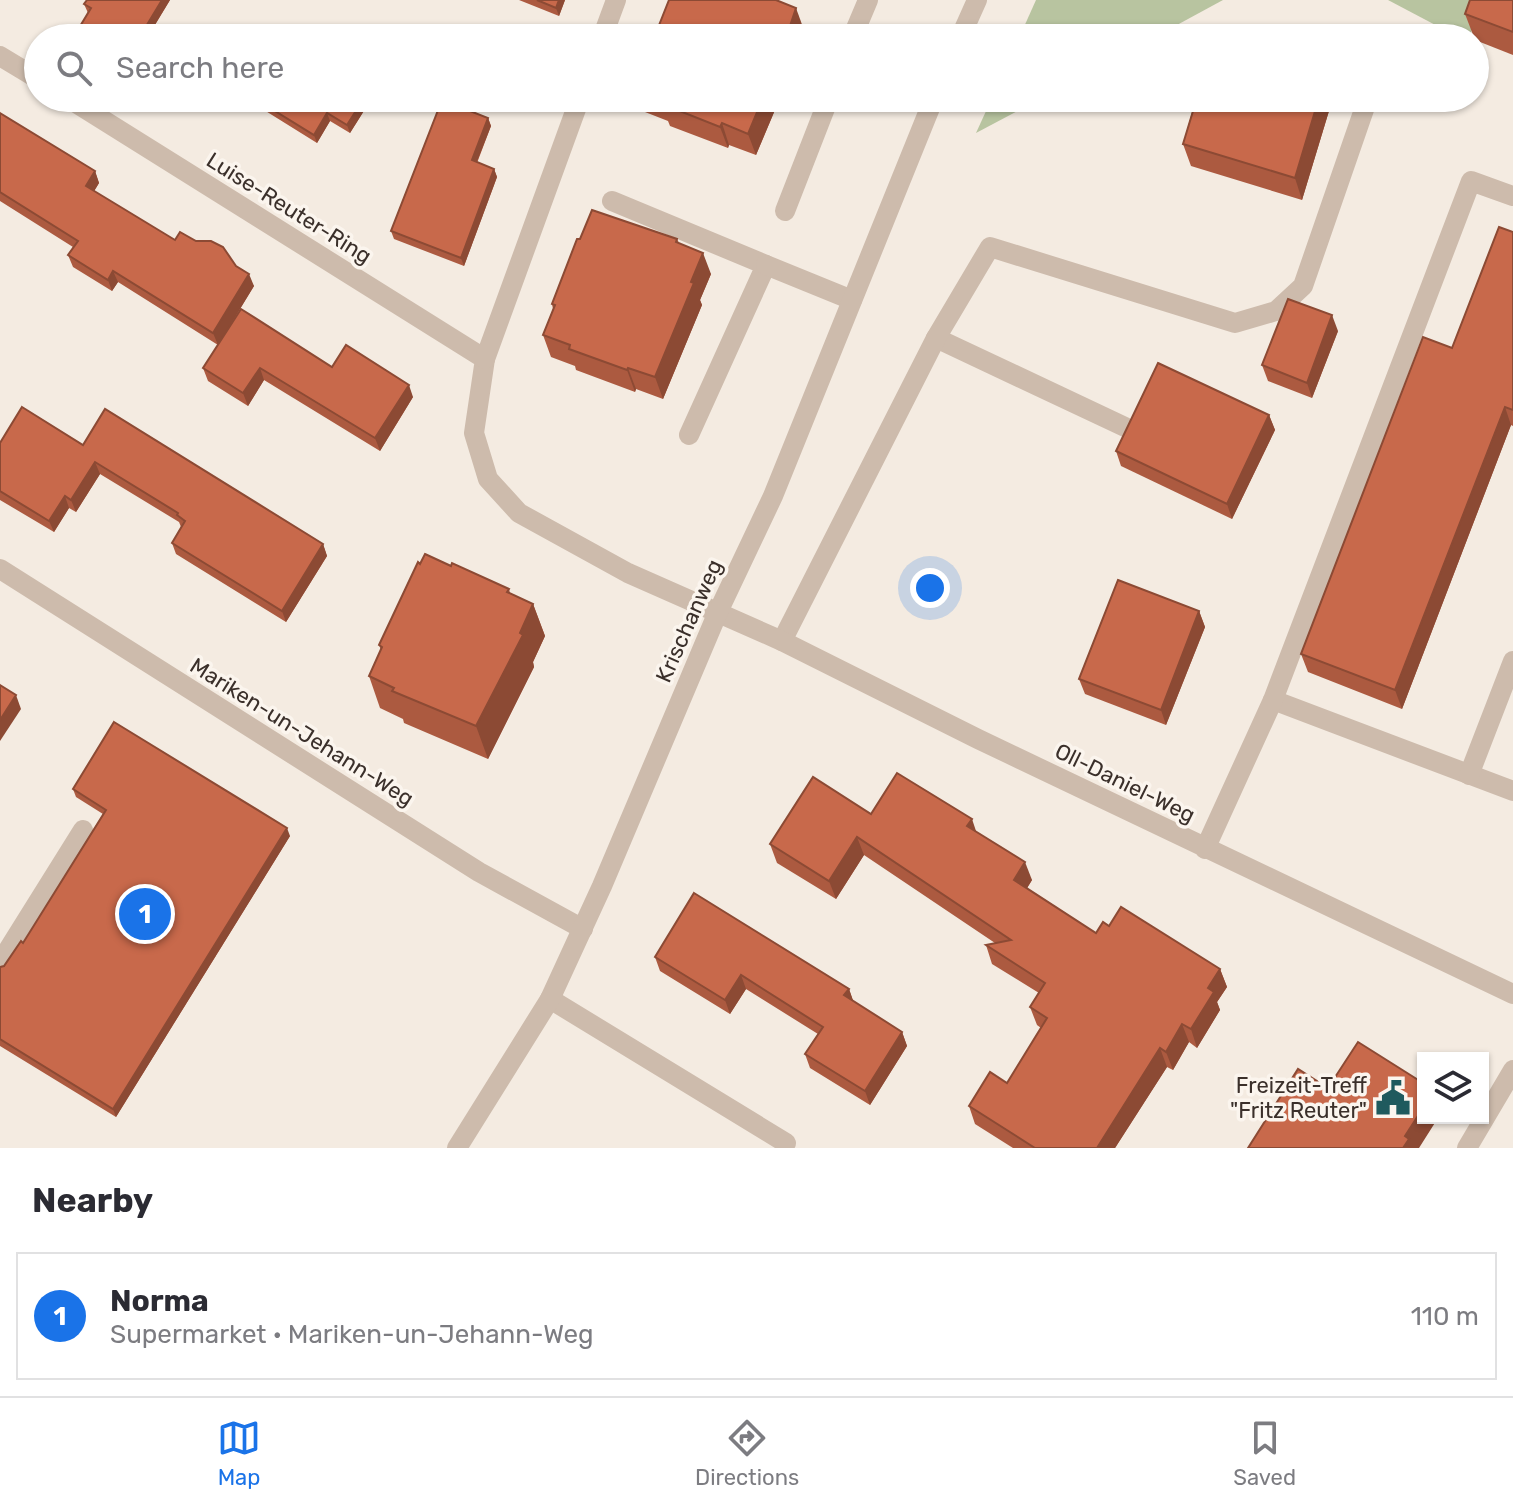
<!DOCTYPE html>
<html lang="en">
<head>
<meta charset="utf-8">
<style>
  body { margin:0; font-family:Rubik,sans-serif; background:#f7f7f7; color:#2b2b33 }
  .controls { position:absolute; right:24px; bottom:24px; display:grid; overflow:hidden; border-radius:0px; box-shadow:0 2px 6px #0004 }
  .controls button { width:72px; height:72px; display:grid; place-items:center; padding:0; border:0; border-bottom:2px solid #e1e1e2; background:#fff; color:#2b2b33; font:40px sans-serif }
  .you { position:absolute; left:930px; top:588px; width:28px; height:28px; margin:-20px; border:6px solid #fff; border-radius:50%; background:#1a73e8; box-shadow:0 0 0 12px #1a73e833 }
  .badge { display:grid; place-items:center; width:52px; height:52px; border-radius:50%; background:#1a73e8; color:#fff; font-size:26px; font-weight:700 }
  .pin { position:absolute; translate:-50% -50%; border:4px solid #fff; box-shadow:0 2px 8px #0006 }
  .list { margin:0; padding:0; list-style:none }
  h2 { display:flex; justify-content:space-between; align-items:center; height:104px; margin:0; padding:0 32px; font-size:34px }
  h2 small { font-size:26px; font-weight:400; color:#7c7c81 }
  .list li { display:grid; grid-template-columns:52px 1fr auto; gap:24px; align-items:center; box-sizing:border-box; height:128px; margin:0 16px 16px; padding:0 16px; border:2px solid #e1e1e2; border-radius:0px }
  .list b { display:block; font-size:30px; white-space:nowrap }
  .list p { margin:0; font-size:26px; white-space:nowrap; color:#7c7c81 }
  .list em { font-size:26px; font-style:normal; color:#7c7c81 }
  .icon { flex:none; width:44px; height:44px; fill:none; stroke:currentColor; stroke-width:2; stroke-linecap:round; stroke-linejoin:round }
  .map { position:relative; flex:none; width:1513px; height:1148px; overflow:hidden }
  .search { position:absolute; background:#fff; box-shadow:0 2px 6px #0004; left:24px; right:24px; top:24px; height:88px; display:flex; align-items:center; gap:20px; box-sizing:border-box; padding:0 28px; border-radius:44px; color:#7c7c81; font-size:30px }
  .sheet { height:248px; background:#fff }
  nav { display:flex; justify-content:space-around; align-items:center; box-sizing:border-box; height:112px; border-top:2px solid #e1e1e2; background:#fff; font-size:22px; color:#7c7c81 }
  nav a { display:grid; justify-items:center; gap:4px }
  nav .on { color:#1a73e8 }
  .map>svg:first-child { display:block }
</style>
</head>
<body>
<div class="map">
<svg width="1513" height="1148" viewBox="0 0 1513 1148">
  <rect width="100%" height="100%" fill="#f4ebe1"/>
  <g fill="#b8c4a0">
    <polygon points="1036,0 1223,0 1153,38 1019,38"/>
    <polygon points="1388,0 1483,0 1469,38 1460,38"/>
    <polygon points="992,98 1042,98 976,133"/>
  </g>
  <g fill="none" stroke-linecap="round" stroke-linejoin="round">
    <g stroke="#cdbbac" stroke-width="20">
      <polyline points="852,38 868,0"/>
      <polyline points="612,201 766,265 689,435"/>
      <polyline points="785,211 829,98"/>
      <polyline points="766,265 852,300"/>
      <polyline points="936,338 1125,427"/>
      <polyline points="782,641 936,338 990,247 1235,323 1276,311 1303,286 1368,98"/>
      <polyline points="1273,700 1513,791"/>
      <polyline points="1469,775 1513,661"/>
      <polyline points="1205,849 1273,700 1471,181 1513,196"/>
      <polyline points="0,963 83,830"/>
      <polyline points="550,999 786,1143"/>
    </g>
    <g stroke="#cdbbac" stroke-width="20">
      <polyline points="602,38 616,0"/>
      <polyline points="960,38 977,0"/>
      <polyline points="0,56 38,79"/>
      <polyline points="68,98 485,359 474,433 488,479 519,513 628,573 782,641 978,739 1513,994"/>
      <polyline points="485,359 580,98"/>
      <polyline points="0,569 479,872 583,929"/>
      <polyline points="457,1148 550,999 602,886 718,612 773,496 934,98"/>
      <polyline points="1467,1148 1513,1070"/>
    </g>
  </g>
  <g fill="#ac5a40">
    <polygon points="170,0 147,38 85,38 82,36 79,28 88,13 84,4"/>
    <polygon points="519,0 565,0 559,16"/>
    <polygon points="1513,0 1513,55 1475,40 1465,14"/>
    <polygon points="247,98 372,98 350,133 330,121 317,143 248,100"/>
    <polygon points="640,98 780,98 756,155 729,145 728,148 670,126 668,121 645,112"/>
    <polygon points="1171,98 1331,98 1332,101 1302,200 1191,166 1183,144 1194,105"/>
    <polygon points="0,113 95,171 99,183 94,191 175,240 236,266 254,286 218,345 118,282 112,291 73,267 68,255 73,247 0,201"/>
    <polygon points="488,118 491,126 477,163 494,169 497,177 464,266 394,239 391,231"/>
    <polygon points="1513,232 1513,426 1511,425 1402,709 1308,672 1301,654"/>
    <polygon points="580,239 677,239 679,243 711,274 700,300 702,305 663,399 636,389 635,392 576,370 575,366 551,357 543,335 553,309 552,304"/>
    <polygon points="1338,331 1312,398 1268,381 1262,365"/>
    <polygon points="332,367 413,397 380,451 264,380 248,406 208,381 203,368"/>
    <polygon points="1269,415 1275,430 1232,519 1121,466 1116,451"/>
    <polygon points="0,443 83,445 323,544 327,556 286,622 176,554 172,543 181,527 179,522 100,474 76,512 69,508 54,532 0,500"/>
    <polygon points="420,564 509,589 510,593 533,604 545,636 533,662 534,667 488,759 404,723 403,719 380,708 369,676 381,650 379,645"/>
    <polygon points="1199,611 1205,627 1166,725 1085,694 1079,679"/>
    <polygon points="73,789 290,836 116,1117 0,1046 0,967 4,966 23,943 103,814 76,797"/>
    <polygon points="871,814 976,832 1032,880 1027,888 1096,933 1109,926 1220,969 1227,987 1217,1002 1220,1010 1197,1048 1189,1042 1173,1070 1167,1067 1115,1148 1013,1148 975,1124 969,1106 1007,1083 1041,1028 1037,1025 1030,1007 1039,993 992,964 986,945 995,943 864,855 836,899 777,863 770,844"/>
    <polygon points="655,957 849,989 853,1001 902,1032 907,1046 870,1105 810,1068 805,1054 818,1034 746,989 730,1014 660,971"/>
  </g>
  <g fill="#8c4a34">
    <polygon points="162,0 170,0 147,38 139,38"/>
    <polygon points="559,0 565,0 559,16 556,8"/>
    <polygon points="796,8 804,30 801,38 785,38"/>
    <polygon points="364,98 372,98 350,133 347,125"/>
    <polygon points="763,98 780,98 756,155 748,134"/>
    <polygon points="1319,98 1331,98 1332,101 1302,200 1295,178"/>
    <polygon points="327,113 330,121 317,143 314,135"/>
    <polygon points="488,118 491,126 474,169 472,160"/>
    <polygon points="722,123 729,145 728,148 720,127"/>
    <polygon points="494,169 497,177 464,266 461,258"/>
    <polygon points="95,171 99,183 90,198 86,186"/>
    <polygon points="703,253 711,274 700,300 702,305 663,399 655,377"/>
    <polygon points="113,271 118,282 112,291 108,280"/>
    <polygon points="249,274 254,286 218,345 213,333"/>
    <polygon points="1332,315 1338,331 1312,398 1307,383"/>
    <polygon points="260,368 264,380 248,406 243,393"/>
    <polygon points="628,368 636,389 635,392 627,370"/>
    <polygon points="409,385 413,397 380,451 375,438"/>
    <polygon points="1505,407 1511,425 1402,709 1395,690"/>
    <polygon points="1269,415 1275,430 1232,519 1227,504"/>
    <polygon points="95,462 100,474 76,512 71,500"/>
    <polygon points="65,496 69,508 54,532 49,521"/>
    <polygon points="323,544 327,556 286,622 282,611"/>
    <polygon points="533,604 545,636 533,662 534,667 488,759 476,726"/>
    <polygon points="1199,611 1205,627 1166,725 1161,710"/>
    <polygon points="16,695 21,709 0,741 0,720"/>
    <polygon points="972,819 978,837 967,826"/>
    <polygon points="287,828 290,836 116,1117 113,1109"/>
    <polygon points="857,837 864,855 836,899 829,881"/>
    <polygon points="1025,862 1032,880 1021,898 1014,880"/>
    <polygon points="1220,969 1227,987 1217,1002 1220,1010 1197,1048 1191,1029 1208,988"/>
    <polygon points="741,975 746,989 730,1014 725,1000"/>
    <polygon points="849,989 854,1003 844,995"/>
    <polygon points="1182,1024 1189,1042 1173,1070 1166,1052"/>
    <polygon points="902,1032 907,1046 870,1105 865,1091"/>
    <polygon points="1160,1048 1167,1067 1115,1148 1097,1148"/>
    <polygon points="1423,1108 1423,1118 1438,1118 1419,1148 1403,1148 1405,1136"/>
  </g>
  <g fill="#c8694b" stroke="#8c4a34" stroke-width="2">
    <polygon points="87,0 162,0 139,38 95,38 79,28 91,8 84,4"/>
    <polygon points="537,0 559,0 556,8"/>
    <polygon points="669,0 776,0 796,8 786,38 654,38"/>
    <polygon points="1470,0 1513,0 1513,32 1465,14"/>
    <polygon points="1163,31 1187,38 1161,38"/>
    <polygon points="282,34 288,38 279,38"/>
    <polygon points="254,98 364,98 347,125 327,113 314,135"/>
    <polygon points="656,98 763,98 748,134 722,123 720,127 662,104 664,101"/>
    <polygon points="1197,98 1319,98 1295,178 1183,144"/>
    <polygon points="442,100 488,118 472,160 494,169 461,258 391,231"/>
    <polygon points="0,113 95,171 86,186 175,240 180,232 196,241 211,241 223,247 236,266 249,274 213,333 113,271 108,280 68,255 78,241 0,192"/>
    <polygon points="592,210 677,239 676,242 703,253 691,282 694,283 655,377 628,368 627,370 569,349 570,345 543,335 555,305 552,304 577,239 580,239"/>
    <polygon points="1499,227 1513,232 1513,410 1505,407 1395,690 1301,654 1423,337 1452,348"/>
    <polygon points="1288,299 1332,315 1307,383 1262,365"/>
    <polygon points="241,309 332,367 346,345 409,385 375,438 260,368 243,393 203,368"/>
    <polygon points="1158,363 1269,415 1227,504 1116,451"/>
    <polygon points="22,407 83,445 105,409 323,544 282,611 172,543 185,521 177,515 178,513 95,462 71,500 65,496 49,521 0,491 0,443"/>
    <polygon points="425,554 451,566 452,563 509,589 507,592 533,604 520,633 523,635 476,726 392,691 394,688 369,676 382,647 379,645 418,562 420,564"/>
    <polygon points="1118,580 1199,611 1161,710 1079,679"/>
    <polygon points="0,685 16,695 0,720"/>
    <polygon points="114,722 287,828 113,1109 0,1039 0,967 4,966 21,941 23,943 106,810 73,789"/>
    <polygon points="897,773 972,819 967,826 1025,862 1014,880 1096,933 1103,922 1109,926 1121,907 1220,969 1208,988 1214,992 1191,1029 1182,1024 1166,1052 1160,1048 1097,1148 1035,1148 969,1106 990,1072 1007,1083 1047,1018 1030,1007 1045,983 986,945 1011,940 857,837 829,881 770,844 813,777 871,814"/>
    <polygon points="694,893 849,989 844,995 902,1032 865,1091 805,1054 823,1027 741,975 725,1000 655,957"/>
    <polygon points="1358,1042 1423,1083 1423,1108 1405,1136 1409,1139 1403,1148 1248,1148 1298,1069 1328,1088"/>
  </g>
  <defs>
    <g id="civic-bare" transform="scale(2.76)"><path d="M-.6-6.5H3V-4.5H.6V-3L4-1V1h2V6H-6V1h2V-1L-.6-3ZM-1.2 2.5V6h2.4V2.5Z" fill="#1f5a5e" stroke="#fbf5ee" stroke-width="2.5" paint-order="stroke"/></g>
  </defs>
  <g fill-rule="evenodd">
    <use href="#civic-bare" x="1393" y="1098"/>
  </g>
  <g text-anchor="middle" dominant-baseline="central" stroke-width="7" stroke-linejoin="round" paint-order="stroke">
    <g font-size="22" fill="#3b302b" stroke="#fbf5ee">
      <text transform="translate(289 208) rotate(32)">Luise-Reuter-Ring</text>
      <text transform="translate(689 621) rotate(-66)">Krischanweg</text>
      <text transform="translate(302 732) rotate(32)">Mariken-un-Jehann-Weg</text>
      <text transform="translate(1125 783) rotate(26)">Oll-Daniel-Weg</text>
    </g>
    <g font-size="22" fill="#3b302b" stroke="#fbf5ee" text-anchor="end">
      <text x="1367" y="1085">Freizeit-Treff<tspan x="1367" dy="25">"Fritz Reuter"</tspan></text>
    </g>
  </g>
</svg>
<div class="controls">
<button><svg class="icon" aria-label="layers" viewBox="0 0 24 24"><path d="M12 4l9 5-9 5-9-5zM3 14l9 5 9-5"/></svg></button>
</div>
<div class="you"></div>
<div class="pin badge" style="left:145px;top:914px">1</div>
<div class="search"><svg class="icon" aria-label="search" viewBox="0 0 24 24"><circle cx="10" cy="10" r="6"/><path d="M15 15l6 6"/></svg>Search here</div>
</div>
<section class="sheet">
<h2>Nearby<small></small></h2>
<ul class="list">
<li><span class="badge">1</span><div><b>Norma</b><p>Supermarket · Mariken-un-Jehann-Weg</p></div><em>110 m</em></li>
</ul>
</section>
<nav>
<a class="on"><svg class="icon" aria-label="map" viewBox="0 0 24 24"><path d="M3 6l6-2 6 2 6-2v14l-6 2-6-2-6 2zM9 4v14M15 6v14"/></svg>Map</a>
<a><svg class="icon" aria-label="directions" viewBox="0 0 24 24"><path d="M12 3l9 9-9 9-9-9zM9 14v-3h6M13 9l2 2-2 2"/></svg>Directions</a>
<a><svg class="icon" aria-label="saved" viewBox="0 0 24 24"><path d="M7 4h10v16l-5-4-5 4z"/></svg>Saved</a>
</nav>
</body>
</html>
